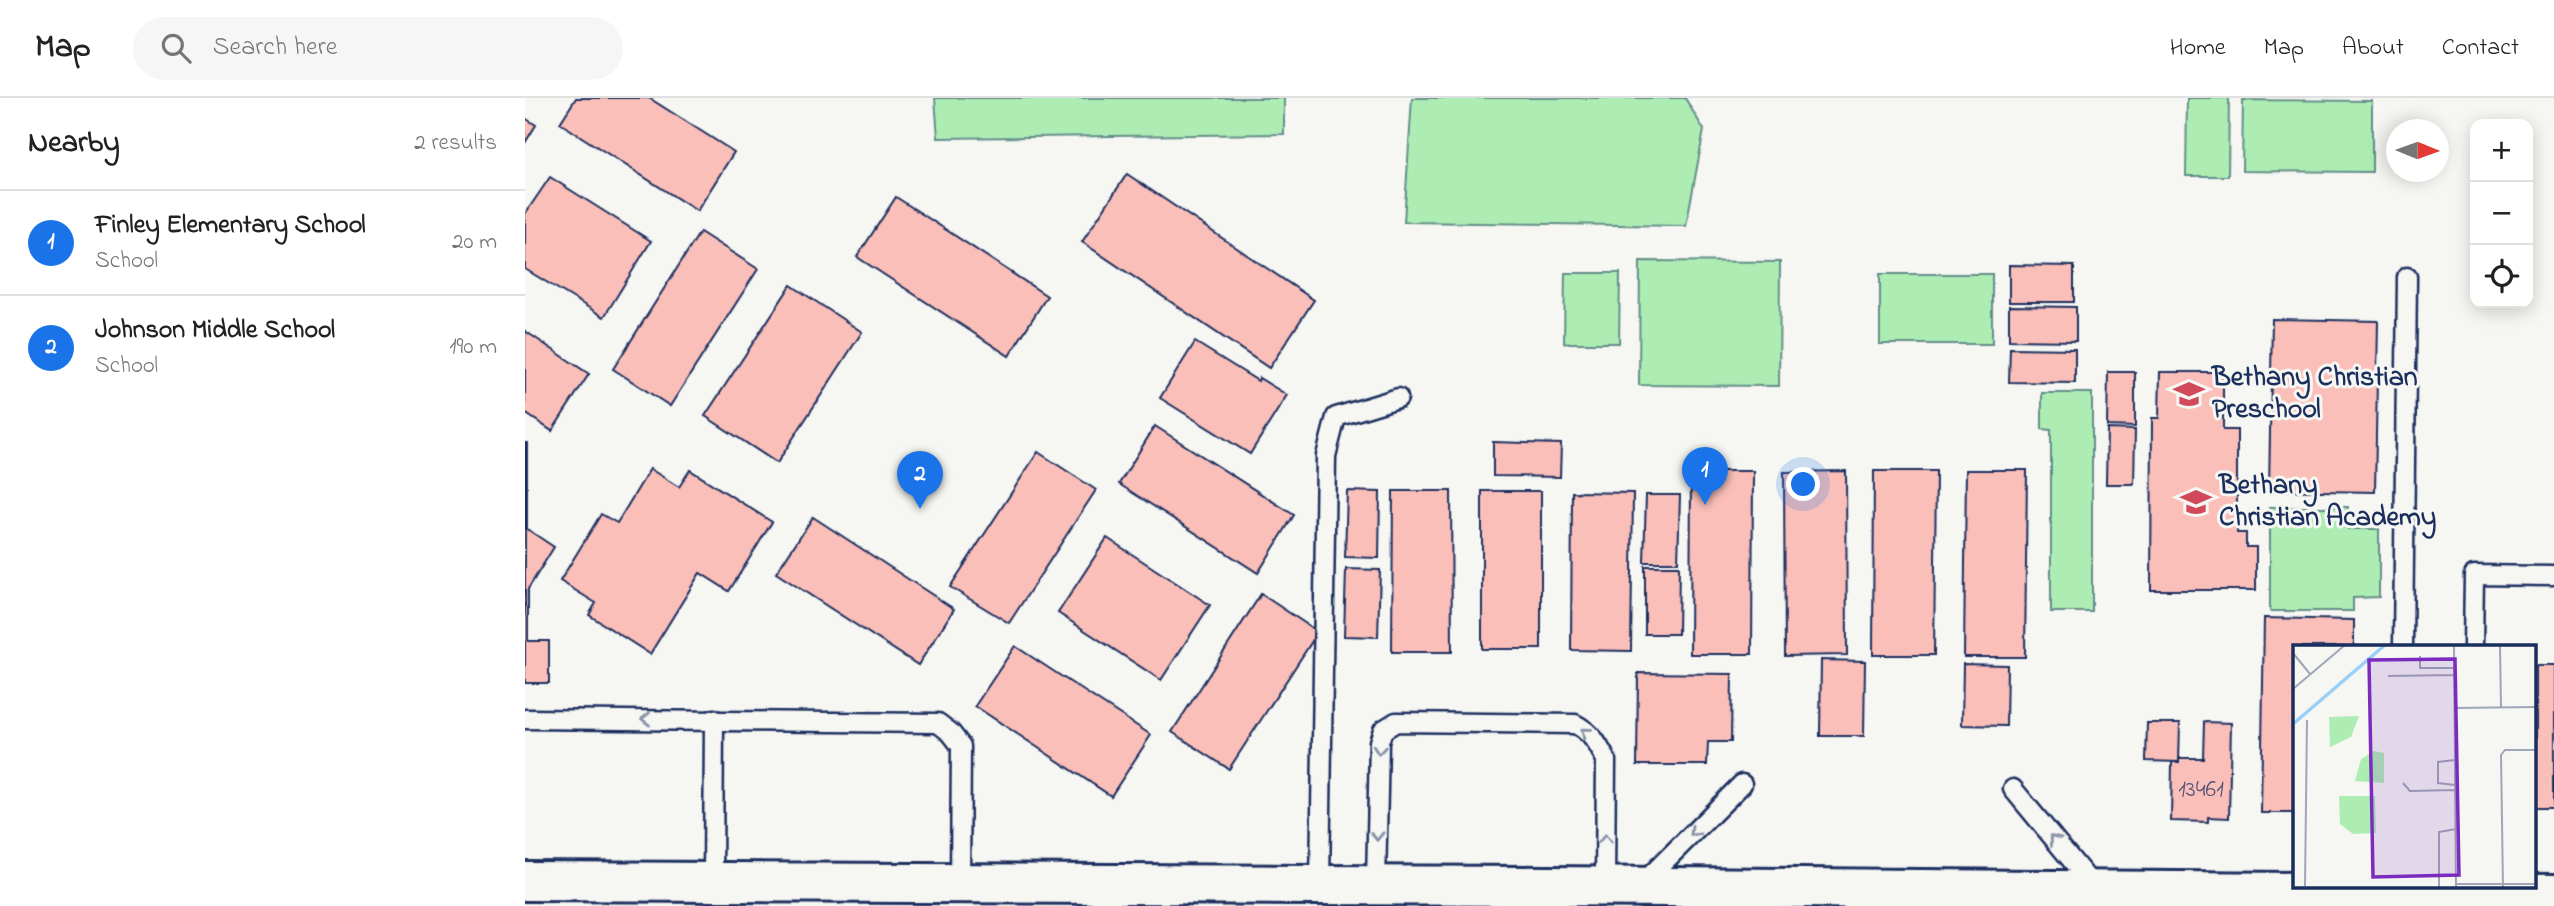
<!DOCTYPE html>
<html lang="en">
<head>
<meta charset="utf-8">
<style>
  body { margin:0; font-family:"Indie Flower",sans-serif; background:#f6f6f6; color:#222 }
  .controls { position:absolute; right:21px; top:21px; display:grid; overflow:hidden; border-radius:14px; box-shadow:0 4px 18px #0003 }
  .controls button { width:63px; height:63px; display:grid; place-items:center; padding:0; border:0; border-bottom:2px solid #e0e0e0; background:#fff; color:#222; font:35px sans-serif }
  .compass { position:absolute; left:1861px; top:21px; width:63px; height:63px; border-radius:50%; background:#fff; box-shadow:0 4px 18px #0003; rotate:91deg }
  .you { position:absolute; left:1279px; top:387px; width:24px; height:24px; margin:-18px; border:5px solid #fff; border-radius:50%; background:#1a73e8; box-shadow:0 0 0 10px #1a73e833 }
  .badge { display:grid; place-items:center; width:46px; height:46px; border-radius:50%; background:#1a73e8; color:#fff; font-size:23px; font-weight:700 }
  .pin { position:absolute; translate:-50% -58px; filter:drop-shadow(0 2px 4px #0008) }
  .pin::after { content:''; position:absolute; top:37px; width:24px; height:21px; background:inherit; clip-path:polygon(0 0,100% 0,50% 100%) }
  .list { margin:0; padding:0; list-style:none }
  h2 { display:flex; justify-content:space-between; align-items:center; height:91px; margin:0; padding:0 28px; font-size:30px }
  h2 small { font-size:23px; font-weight:400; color:#767676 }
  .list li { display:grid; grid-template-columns:46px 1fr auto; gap:21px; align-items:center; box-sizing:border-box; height:105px; padding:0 28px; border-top:2px solid #e0e0e0 }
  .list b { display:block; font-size:26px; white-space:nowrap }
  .list p { margin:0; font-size:23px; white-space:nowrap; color:#767676 }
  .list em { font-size:23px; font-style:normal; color:#767676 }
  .icon { flex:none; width:38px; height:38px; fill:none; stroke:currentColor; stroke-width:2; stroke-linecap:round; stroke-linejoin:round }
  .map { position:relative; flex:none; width:2029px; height:808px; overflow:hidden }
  header { display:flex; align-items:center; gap:42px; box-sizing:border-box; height:98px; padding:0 35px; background:#fff; border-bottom:2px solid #e0e0e0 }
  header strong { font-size:33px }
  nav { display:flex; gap:38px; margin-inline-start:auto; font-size:24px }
  .search { width:490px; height:63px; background:#f6f6f6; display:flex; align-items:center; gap:18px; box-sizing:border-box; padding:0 24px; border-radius:38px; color:#767676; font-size:26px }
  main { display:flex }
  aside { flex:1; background:#fff }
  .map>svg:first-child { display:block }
</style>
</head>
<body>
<header>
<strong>Map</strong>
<div class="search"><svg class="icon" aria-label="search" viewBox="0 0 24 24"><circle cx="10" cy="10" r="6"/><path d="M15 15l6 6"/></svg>Search here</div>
<nav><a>Home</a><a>Map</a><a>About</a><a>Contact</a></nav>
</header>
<main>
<aside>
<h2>Nearby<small>2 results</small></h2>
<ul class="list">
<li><span class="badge">1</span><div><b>Finley Elementary School</b><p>School</p></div><em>20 m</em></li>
<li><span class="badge">2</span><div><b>Johnson Middle School</b><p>School</p></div><em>190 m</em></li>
</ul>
</aside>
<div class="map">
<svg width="2029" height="808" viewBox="0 0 2029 808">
  <rect width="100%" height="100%" fill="#f6f6f2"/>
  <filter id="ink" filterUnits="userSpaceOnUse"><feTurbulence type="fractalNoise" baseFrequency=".0143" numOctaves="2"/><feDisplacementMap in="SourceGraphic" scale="14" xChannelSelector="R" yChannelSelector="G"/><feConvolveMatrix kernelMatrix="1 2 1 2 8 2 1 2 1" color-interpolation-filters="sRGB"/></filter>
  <g filter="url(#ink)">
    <g fill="#adedb4" stroke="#648e89" stroke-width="2">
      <polygon points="410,0 759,0 759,36 413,40"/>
      <polygon points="887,0 1160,0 1179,32 1161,128 879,124"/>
      <polygon points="1662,0 1704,0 1703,78 1661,78"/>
      <polygon points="1718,2 1847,3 1847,74 1717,73"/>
      <polygon points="1115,163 1255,164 1254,288 1114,287"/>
      <polygon points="1040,175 1095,175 1094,245 1039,245"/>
      <rect x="1355" y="176" width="112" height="70"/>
      <polygon points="1517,295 1567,295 1567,514 1526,514 1526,332 1517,331"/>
      <polygon points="1745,409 1823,409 1823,431 1854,431 1854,499 1828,500 1828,513 1745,513"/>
    </g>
    <g fill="#fbbfb9" stroke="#1b2f5e" stroke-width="2">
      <polygon points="51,0 124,0 209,54 172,113 35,25"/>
      <polygon points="0,20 11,27 0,45"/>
      <polygon points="602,76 789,202 744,270 557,144"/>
      <polygon points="25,79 126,143 79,219 0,171 0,116"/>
      <polygon points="371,99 522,198 484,258 332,159"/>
      <polygon points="175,134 233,171 145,308 88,271"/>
      <polygon points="1484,167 1549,168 1549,204 1484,204"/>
      <polygon points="266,187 337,234 252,365 180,318"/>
      <polygon points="1484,208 1551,209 1551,243 1484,242"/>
      <polygon points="1747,221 1853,223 1850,394 1744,392"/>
      <polygon points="0,233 64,276 27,333 0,315"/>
      <polygon points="670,244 733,283 734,280 762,297 725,356 635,300"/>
      <polygon points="1485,250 1550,251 1550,285 1484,284"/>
      <polygon points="1583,274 1610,274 1610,329 1582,328"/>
      <polygon points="1635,274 1698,274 1698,332 1712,332 1712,435 1721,435 1721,449 1731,449 1731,492 1626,492 1627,320 1634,320"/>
      <polygon points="630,328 769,417 733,475 594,386"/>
      <polygon points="1582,331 1610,332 1609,386 1581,386"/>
      <polygon points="968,344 1036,346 1035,379 968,378"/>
      <polygon points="0,345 2,345 2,431 29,449 3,491 3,543 24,543 24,585 0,585"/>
      <polygon points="513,354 571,392 484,525 425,489"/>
      <polygon points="125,371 154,389 165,372 247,424 204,493 175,475 125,556 64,517 71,505 35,483 76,416 92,425"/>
      <polygon points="1441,372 1502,372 1500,559 1439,559"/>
      <polygon points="1166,373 1228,373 1227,556 1165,556"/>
      <polygon points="1321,373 1322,557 1260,558 1259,374"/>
      <polygon points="1349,373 1411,373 1409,557 1348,557"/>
      <polygon points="822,393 855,394 854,460 820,459"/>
      <polygon points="868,393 926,393 927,554 867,554"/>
      <rect x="957" y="393" width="59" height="158"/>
      <polygon points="1047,394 1108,395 1106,553 1046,552"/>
      <polygon points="1121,397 1155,397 1153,464 1119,464"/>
      <polygon points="288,419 429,511 393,567 251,475"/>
      <polygon points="582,440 685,507 636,582 533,515"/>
      <polygon points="1120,468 1154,468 1153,536 1120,536"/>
      <polygon points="821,471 855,472 853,539 819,538"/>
      <polygon points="736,496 793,534 704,671 647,634"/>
      <polygon points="1739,520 1829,522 1829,549 1770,549 1770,715 1736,715"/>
      <polygon points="490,548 626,637 586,698 450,608"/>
      <polygon points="1296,562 1340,563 1339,638 1295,638"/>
      <polygon points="1438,566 1482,567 1481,628 1437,627"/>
      <rect x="2010" y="567" width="19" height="142"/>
      <polygon points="1113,575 1207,576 1206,644 1183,644 1182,667 1112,667"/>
      <polygon points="1679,624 1706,625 1704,720 1683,719 1683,724 1646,723 1647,664 1654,664 1654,660 1678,660"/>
      <polygon points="1622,625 1655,625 1654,664 1621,663"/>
    </g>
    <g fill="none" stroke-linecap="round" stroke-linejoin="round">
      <g stroke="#1b2f5e" stroke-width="23">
        <g id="lane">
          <polyline points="1878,549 1882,179"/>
          <polyline points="1948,549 1949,477 2029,478"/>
          <polyline points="0,621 413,625 426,635 436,648 435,786"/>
          <polyline points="1488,691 1568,788"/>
          <polyline points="188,785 189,621"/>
          <polyline points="1118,785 1217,686"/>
          <path d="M851 786 854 644 858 632 871 624 1050 626C1066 634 1073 646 1081 662L1080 788"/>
          <polyline points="795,787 801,358 811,319 873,300"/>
        </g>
      </g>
      <g stroke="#1b2f5e" stroke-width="44">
        <path id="secondary" d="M0 783C676 789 1353 786 2029 796"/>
      </g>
      <use href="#lane" stroke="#f6f6f2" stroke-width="18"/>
      <use href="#secondary" stroke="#f6f6f2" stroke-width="38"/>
    </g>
    <defs><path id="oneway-chevron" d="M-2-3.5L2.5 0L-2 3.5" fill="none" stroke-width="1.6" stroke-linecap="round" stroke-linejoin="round" transform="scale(1.75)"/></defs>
    <g stroke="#8892a8">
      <use href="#oneway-chevron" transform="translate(121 621) rotate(-180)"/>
      <use href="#oneway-chevron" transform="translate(1060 634) rotate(-141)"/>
      <use href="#oneway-chevron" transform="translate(854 652) rotate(95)"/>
      <use href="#oneway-chevron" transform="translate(1169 734) rotate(135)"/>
      <use href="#oneway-chevron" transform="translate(852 738) rotate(91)"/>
      <use href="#oneway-chevron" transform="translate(1080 741) rotate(-90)"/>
      <use href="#oneway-chevron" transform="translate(1529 741) rotate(-129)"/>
    </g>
  </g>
  <defs>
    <g id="school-bare" transform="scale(2.415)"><path d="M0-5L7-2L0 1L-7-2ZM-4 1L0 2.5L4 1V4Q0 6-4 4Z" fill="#d1495b" stroke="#f6f6f2" stroke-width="2.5" paint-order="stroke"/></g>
  </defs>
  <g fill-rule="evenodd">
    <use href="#school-bare" x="1664" y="296"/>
    <use href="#school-bare" x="1671" y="404"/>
  </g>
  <g text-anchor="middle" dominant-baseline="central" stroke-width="6" stroke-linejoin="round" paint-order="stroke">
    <g font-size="24" fill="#535375">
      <text x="1676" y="692">13461</text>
    </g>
    <g font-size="28" font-weight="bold" fill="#1b2f5e" stroke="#f6f6f2" text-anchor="start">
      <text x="1687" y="280">Bethany Christian<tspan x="1687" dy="32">Preschool</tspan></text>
      <text x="1694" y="388">Bethany<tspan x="1694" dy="32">Christian Academy</tspan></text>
    </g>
  </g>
  <g transform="translate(1768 547)">
    <rect width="243" height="243" fill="#f6f6f2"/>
    <path d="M66 71 58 92 37 102 36 72ZM81 106 91 108V138L62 136 68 114ZM46 151H82L83 188 60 189 47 179Z" fill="#adedb4"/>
    <path fill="none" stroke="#99d0f8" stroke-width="3.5" d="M0 79 92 0"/>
    <path fill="none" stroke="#9ea6b7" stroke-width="2" d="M161 0 163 243M207 0 208 62M0 8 17 29M127 11V23H161M95 31 161 30M0 44 52 0M161 63 244 62M162 115 145 117V138L162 140M110 138 117 146 162 145M163 239H244M12 241 14 75M146 243V187L163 184M210 243 208 110 212 105H244"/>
    <path fill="#7b2cbf" fill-opacity="0.15" stroke="#7b2cbf" stroke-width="3.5" d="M162 14 166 230 80 232 76 15Z"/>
    <rect width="243" height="243" fill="none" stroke="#1b2f5e" stroke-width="3.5"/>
  </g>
</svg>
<div class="controls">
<button>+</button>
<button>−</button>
<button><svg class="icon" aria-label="locate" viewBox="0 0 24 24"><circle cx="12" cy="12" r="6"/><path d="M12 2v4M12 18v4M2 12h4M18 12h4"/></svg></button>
</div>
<svg class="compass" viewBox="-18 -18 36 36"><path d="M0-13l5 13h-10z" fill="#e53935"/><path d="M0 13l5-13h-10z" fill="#767676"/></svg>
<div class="you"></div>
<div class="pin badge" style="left:1180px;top:407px">1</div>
<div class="pin badge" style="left:395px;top:411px">2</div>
</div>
</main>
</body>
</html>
